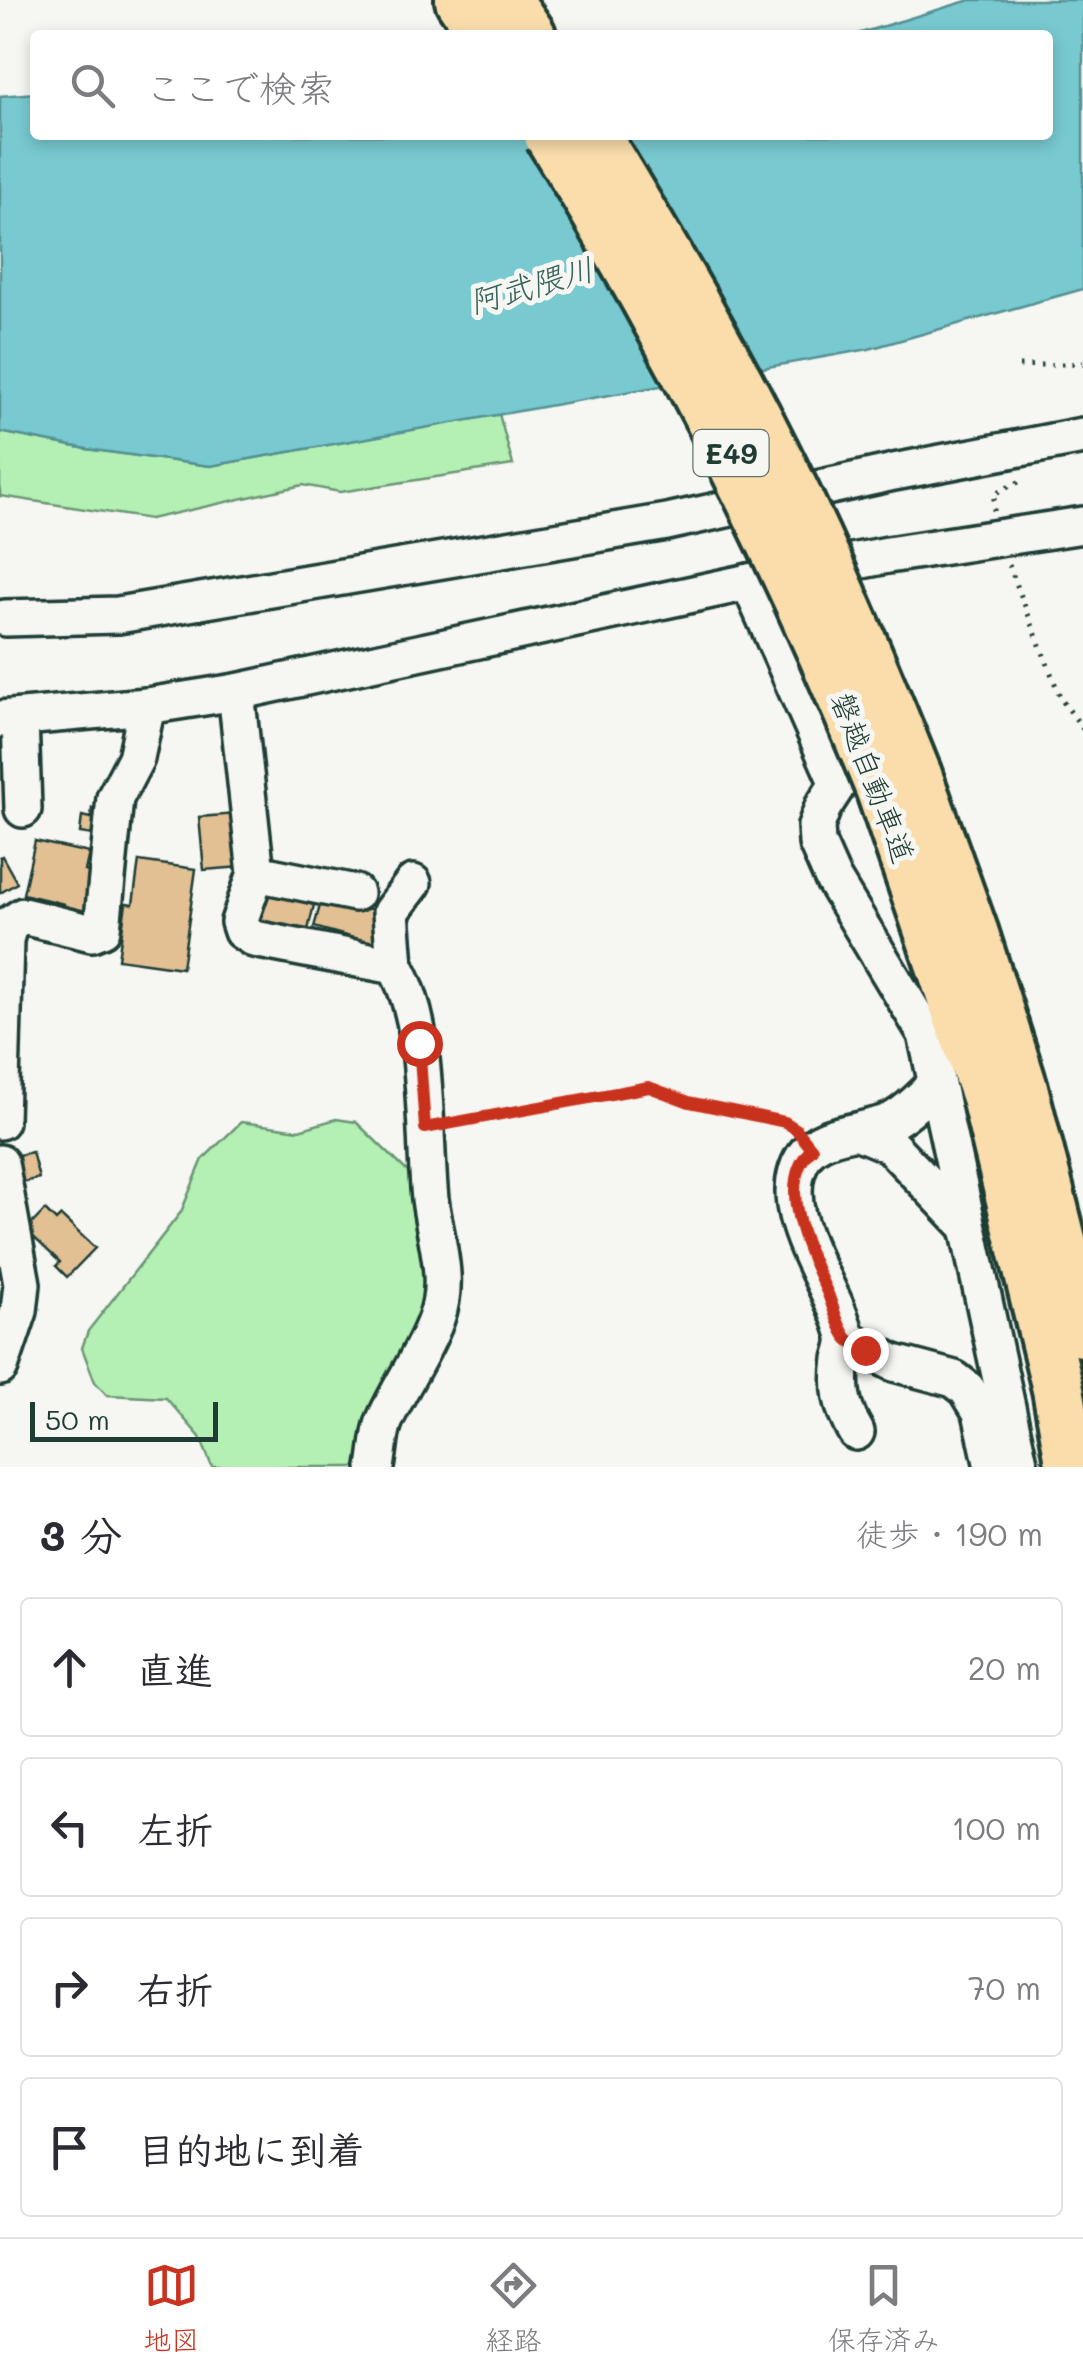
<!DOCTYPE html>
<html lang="ja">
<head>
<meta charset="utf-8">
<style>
  body { margin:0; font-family:Mali,"Klee One",sans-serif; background:#f7f7f7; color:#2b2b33 }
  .scale { position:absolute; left:30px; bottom:25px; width:188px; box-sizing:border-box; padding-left:10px; border:5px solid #1f3d34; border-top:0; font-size:28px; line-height:35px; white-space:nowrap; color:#1f3d34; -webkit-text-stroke:8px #f6f6f2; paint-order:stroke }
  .stop { position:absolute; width:30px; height:30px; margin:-22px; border:8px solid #c8321e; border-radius:50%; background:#fff }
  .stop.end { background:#c8321e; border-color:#fff; box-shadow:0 2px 10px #0008 }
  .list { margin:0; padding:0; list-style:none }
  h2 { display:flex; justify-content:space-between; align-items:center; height:130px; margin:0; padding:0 40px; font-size:42px }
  h2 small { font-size:32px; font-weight:400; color:#7c7c81 }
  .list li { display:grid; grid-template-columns:65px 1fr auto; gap:30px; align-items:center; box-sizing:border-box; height:140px; margin:0 20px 20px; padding:0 20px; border:2px solid #e1e1e2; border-radius:10px }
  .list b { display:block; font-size:38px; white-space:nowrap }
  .list em { font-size:32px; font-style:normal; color:#7c7c81 }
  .icon { flex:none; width:55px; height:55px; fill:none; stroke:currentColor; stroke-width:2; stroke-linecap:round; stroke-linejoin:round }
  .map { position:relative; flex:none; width:1083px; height:1467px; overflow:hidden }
  .search { position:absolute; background:#fff; box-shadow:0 5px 15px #0003; left:30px; right:30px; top:30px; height:110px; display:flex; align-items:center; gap:25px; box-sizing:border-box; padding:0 35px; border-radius:10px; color:#7c7c81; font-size:38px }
  .sheet { height:770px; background:#fff }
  nav { display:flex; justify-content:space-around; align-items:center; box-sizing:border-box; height:140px; border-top:2px solid #e1e1e2; background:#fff; font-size:28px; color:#7c7c81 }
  nav a { display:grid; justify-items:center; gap:5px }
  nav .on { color:#c8321e }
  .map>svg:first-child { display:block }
</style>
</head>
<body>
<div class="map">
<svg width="1083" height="1467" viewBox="0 0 1083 1467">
  <rect width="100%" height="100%" fill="#f6f6f2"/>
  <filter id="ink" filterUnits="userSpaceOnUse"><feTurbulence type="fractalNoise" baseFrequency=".01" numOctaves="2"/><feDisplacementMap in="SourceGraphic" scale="20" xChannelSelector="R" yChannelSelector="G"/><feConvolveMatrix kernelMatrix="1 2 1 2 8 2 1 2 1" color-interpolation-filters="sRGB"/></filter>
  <g filter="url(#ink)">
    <g fill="#b4efb3" stroke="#6a9674" stroke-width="2.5">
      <polygon points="499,414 513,465 340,492 303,485 150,519 0,496 0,432 87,449 210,466"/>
      <polygon points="336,1119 356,1122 411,1175 431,1232 426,1324 360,1467 212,1467 200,1437 166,1398 107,1395 95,1382 82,1348 88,1331 181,1212 203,1159 241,1122 299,1130"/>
    </g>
    <polygon fill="#78c9d0" stroke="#549192" stroke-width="2.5" points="970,0 1083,0 1083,289 869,349 210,466 87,449 0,432 0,96 35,93 35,135 1048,135 1048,35 854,35"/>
    <g fill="#e2c094" stroke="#1f3d34" stroke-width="2.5">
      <polygon points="92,808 101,809 98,849 91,848 93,835 80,833 82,816 91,818"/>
      <polygon points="237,814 241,867 204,870 199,817"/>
      <polygon points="35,841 89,853 85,871 101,874 91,919 62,912 64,904 23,894"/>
      <polygon points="2,856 17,883 0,893 0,857"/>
      <polygon points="139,861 196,869 182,968 118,959 126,903 133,904"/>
      <polygon points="264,892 314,905 306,938 255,924"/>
      <polygon points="323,895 373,910 372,914 382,917 375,944 314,927"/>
      <polygon points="32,1152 39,1178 20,1183 14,1156"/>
      <polygon points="45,1210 56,1221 61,1216 95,1248 67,1277 56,1266 60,1262 26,1230"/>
    </g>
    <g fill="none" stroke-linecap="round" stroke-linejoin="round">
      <g stroke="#1f3d34" stroke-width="42">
        <g id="minor">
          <polyline points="749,582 838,784 823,807 816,826 817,843 833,879 926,1034 1020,1467"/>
          <polyline points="5,618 118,615 667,522 894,472 1083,436"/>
          <path d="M236 692 256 873 239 922 242 931 254 939 395 966C430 1024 423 1131 430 1199 435 1239 451 1279 436 1319 423 1355 399 1387 384 1422 379 1436 379 1452 376 1467"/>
          <polyline points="20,718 23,809"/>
          <polyline points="0,719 147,706 236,692 749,582 888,555 1083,525"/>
          <polyline points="256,873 355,893"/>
          <polyline points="395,966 391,912 413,883"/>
          <polyline points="0,1121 5,940 9,925 23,916 92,933 102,929 115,798 136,758 147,706"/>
          <polyline points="859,1132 890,1145 967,1226"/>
          <polyline points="0,1163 22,1284 19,1311 0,1367"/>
          <polyline points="847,1339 894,1363 954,1379 967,1389 981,1412 993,1467"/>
          <path d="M856 1432C841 1407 838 1388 842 1359 844 1352 847 1344 846 1337 836 1287 769 1210 804 1156 822 1129 869 1134 895 1119 911 1110 923 1096 936 1084"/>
        </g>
      </g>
      <g stroke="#1f3d34" stroke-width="58">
        <g id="highway">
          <polyline points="461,0 485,35"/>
          <polyline points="506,0 530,35"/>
          <polyline points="916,775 973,934 1022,1088 1083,1331"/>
          <polyline points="881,788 987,1097 1058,1389 1072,1467"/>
        </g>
      </g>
      <g stroke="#1f3d34" stroke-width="5" stroke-dasharray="2.5 8" stroke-linecap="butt">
        <polyline points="1019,366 1083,363"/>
        <polyline points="994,511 994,494 1023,480"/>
        <polyline points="1009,565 1061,699 1083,729"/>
        <polyline points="455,1123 649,1087 689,1101 785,1122 794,1128"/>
      </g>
      <use href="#minor" stroke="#f6f6f2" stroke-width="35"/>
      <use href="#highway" stroke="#faddab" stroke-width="50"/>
      <g stroke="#1f3d34" stroke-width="58" stroke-linecap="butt">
        <g id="highway-bridge">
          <path d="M550 135C681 346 787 558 881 788"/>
          <path d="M594 135C663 248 730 362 788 481 835 577 876 676 916 775"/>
        </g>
      </g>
      <use href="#highway-bridge" stroke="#faddab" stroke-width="50"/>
    </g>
  </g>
  <g fill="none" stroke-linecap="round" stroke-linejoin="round" filter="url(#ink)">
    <path stroke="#c8321e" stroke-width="12" d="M419 1043 425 1128 649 1087 689 1102 785 1122 796 1129 812 1149C773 1184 811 1257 828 1294 833 1307 838 1326 846 1337 850 1343 859 1346 865 1350"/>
  </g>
  <g text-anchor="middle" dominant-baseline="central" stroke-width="10" stroke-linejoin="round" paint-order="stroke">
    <rect fill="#f6f6f2" stroke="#60746d" stroke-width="2.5" x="693.5" y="430" width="75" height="46" rx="8"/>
    <g font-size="28" font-weight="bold" fill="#1f3d34">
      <text x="731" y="453">E49</text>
    </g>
    <g font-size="30" fill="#1f3d34" stroke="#f6f6f2">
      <text transform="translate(874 777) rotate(69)">磐越自動車道</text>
    </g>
    <g font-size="32" font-style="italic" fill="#35605b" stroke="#f6f6f2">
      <text transform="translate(531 284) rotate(-16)">阿武隈川</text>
    </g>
  </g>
</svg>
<div class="scale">50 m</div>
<div class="stop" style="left:419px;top:1043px"></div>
<div class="stop end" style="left:865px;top:1350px"></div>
<div class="search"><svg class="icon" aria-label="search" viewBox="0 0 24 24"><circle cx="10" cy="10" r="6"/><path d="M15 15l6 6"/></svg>ここで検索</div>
</div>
<section class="sheet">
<h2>3 分<small>徒歩 · 190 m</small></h2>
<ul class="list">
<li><svg class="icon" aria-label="ahead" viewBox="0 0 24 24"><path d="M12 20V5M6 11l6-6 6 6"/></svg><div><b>直進</b></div><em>20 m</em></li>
<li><svg class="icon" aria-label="left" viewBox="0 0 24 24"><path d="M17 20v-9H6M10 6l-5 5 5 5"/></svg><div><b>左折</b></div><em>100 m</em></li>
<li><svg class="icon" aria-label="right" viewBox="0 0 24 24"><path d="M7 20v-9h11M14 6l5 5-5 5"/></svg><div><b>右折</b></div><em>70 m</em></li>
<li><svg class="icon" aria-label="arrive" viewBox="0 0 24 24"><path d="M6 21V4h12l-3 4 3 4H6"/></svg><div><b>目的地に到着</b></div></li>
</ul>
</section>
<nav>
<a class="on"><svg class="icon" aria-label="map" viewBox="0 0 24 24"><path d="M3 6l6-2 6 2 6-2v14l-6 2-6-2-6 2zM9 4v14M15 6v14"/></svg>地図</a>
<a><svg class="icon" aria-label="directions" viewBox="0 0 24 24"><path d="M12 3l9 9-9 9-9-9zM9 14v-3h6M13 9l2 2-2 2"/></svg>経路</a>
<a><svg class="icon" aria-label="saved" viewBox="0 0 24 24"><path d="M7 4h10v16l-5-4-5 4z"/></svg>保存済み</a>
</nav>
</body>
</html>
